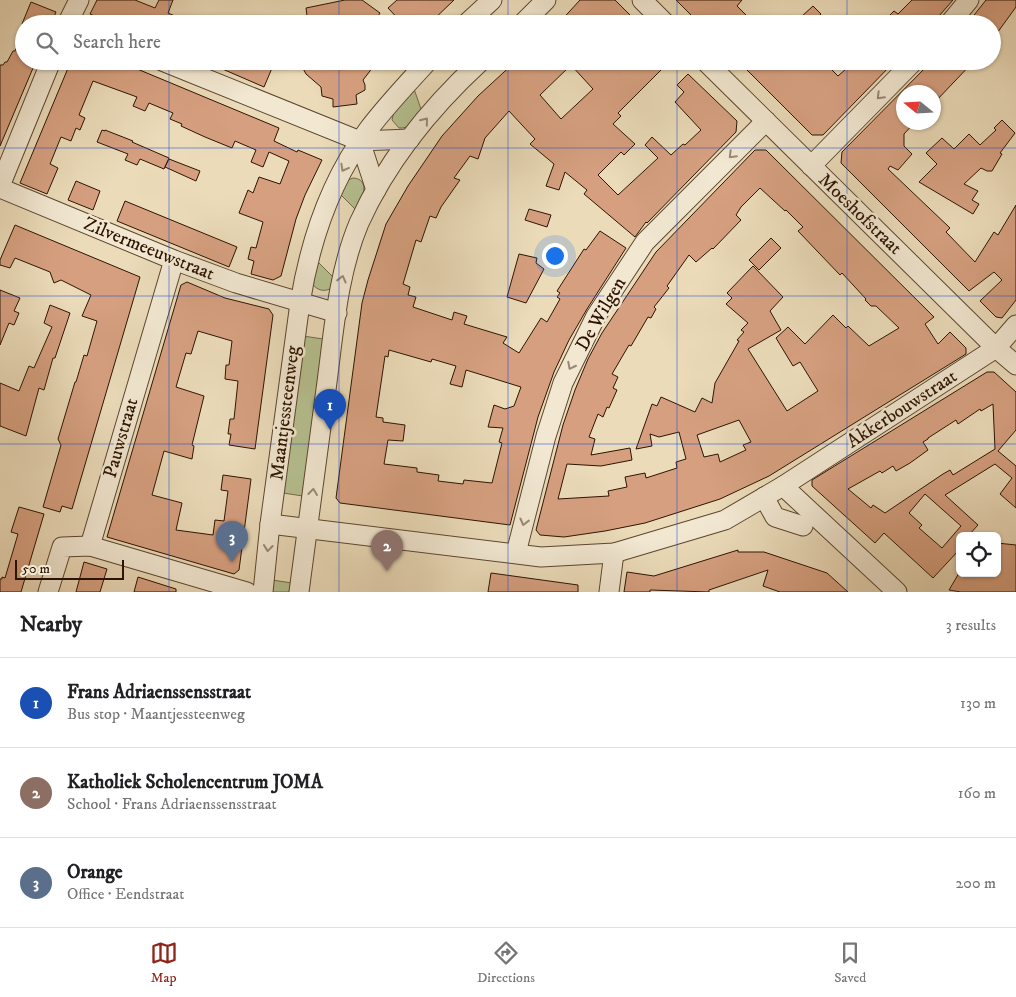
<!DOCTYPE html>
<html lang="en">
<head>
<meta charset="utf-8">
<style>
  body { margin:0; font-family:"IM FELL DW Pica",serif; background:#f2f2f2; color:#202124 }
  .controls { position:absolute; right:15px; bottom:15px; display:grid; overflow:hidden; border-radius:8px; box-shadow:0 1px 4px #0004 }
  .controls button { width:45px; height:45px; display:grid; place-items:center; padding:0; border:0; border-bottom:1px solid #e0e0e0; background:#fff; color:#202124; font:25px sans-serif }
  .compass { position:absolute; left:896px; top:85px; width:45px; height:45px; border-radius:50%; background:#fff; box-shadow:0 1px 4px #0004; rotate:288deg }
  .scale { position:absolute; left:15px; bottom:12px; width:109px; box-sizing:border-box; padding-left:5px; border:2px solid #2d1401; border-top:0; font-size:14px; line-height:18px; white-space:nowrap; color:#2d1401; -webkit-text-stroke:4px #f2e8d2; paint-order:stroke }
  .you { position:absolute; left:554px; top:255px; width:18px; height:18px; margin:-12px; border:4px solid #fff; border-radius:50%; background:#1a73e8; box-shadow:0 0 0 8px #1a73e833 }
  .badge { display:grid; place-items:center; width:32px; height:32px; border-radius:50%; background:#8f2418; color:#fff; font-size:16px; font-weight:700 }
  .pin { position:absolute; translate:-50% -41px; filter:drop-shadow(0 1px 2px #0008) }
  .pin::after { content:''; position:absolute; top:26px; width:18px; height:15px; background:inherit; clip-path:polygon(0 0,100% 0,50% 100%) }
  .list { margin:0; padding:0; list-style:none }
  h2 { display:flex; justify-content:space-between; align-items:center; height:65px; margin:0; padding:0 20px; font-size:21px }
  h2 small { font-size:16px; font-weight:400; color:#757577 }
  .list li { display:grid; grid-template-columns:32px 1fr auto; gap:15px; align-items:center; box-sizing:border-box; height:90px; padding:0 20px; border-top:1px solid #e0e0e0 }
  .list b { display:block; font-size:19px; white-space:nowrap }
  .list p { margin:0; font-size:16px; white-space:nowrap; color:#757577 }
  .list em { font-size:16px; font-style:normal; color:#757577 }
  .icon { flex:none; width:28px; height:28px; fill:none; stroke:currentColor; stroke-width:2; stroke-linecap:round; stroke-linejoin:round }
  .map { position:relative; flex:none; width:1016px; height:592px; overflow:hidden }
  .search { position:absolute; background:#fff; box-shadow:0 1px 4px #0004; left:15px; right:15px; top:15px; height:55px; display:flex; align-items:center; gap:12px; box-sizing:border-box; padding:0 18px; border-radius:28px; color:#757577; font-size:19px }
  .sheet { height:335px; background:#fff }
  nav { display:flex; justify-content:space-around; align-items:center; box-sizing:border-box; height:70px; border-top:1px solid #e0e0e0; background:#fff; font-size:14px; color:#757577 }
  nav a { display:grid; justify-items:center; gap:2px }
  nav .on { color:#8f2418 }
  .map>svg:first-child { display:block }
</style>
</head>
<body>
<div class="map">
<svg width="1016" height="592" viewBox="0 0 1016 592">
  <rect width="100%" height="100%" fill="#ebdbb9"/>
  <filter id="stains"><feTurbulence type="fractalNoise" baseFrequency=".004" numOctaves="4"/><feColorMatrix values="0 0 0 0 .2 0 0 0 0 .09 0 0 0 0 .02 0 0 0 .5 -.17"/></filter>
  <radialGradient id="worn" r=".72"><stop offset=".6" stop-color="#630" stop-opacity="0"/><stop offset="1" stop-color="#630" stop-opacity=".3"/></radialGradient>
  <g fill="#b6c090" stroke="#726a48">
    <path d="M413 86 422 112C415 120 410 129 399 128L392 120 394 111Z"/>
    <path d="M353 178C372 179 361 201 357 211L340 194 348 180Z"/>
    <path d="M316 260 335 279 330 289C322 292 318 290 312 284Z"/>
    <polygon points="303,336 323,339 303,496 283,493"/>
    <polygon points="272,580 292,583 291,592 270,592"/>
  </g>
  <g fill="#d6a080" stroke="#2d1401" fill-rule="evenodd">
    <polygon points="97,0 135,0 155,8 159,0 173,0 168,13 193,24 113,24 90,14"/>
    <polygon points="345,0 362,0 380,13 373,24 308,24 306,8"/>
    <polygon points="397,0 454,0 429,24 403,24 388,8"/>
    <polygon points="580,0 615,0 639,24 558,24"/>
    <polygon points="676,0 742,0 737,6 755,24 700,24"/>
    <polygon points="912,0 953,0 932,24 881,24 894,11 898,14"/>
    <polygon points="986,0 1016,0 1016,7 992,40 992,24 967,24"/>
    <polygon points="31,2 56,12 51,24 22,24"/>
    <polygon points="813,6 821,14 810,24 807,24 801,17"/>
    <polygon points="24,31 24,61 36,61 0,146 0,65 3,65 5,62 7,62 13,51 15,51"/>
    <polygon points="71,61 118,61 279,128 274,141 297,152 298,150 322,160 305,195 296,219 281,276 273,280 251,274 254,261 248,259 251,247 256,248 263,222 239,213 248,190 253,193 259,177 280,184 289,161 269,152 263,167 251,162 256,150 235,141 232,148 205,137 181,126 182,124 170,119 173,113 149,103 145,111 133,106 137,97 93,81 79,115 85,118 80,130 76,128 71,141 61,137 50,164 58,168 47,194 20,183"/>
    <polygon points="204,61 275,61 264,87"/>
    <polygon points="299,61 374,61 370,71 363,80 365,85 365,90 356,95 357,104 333,107 333,99 322,96 321,87 306,74"/>
    <path d="M516 61H670L618 113 621 116 613 124 635 144 624 155 621 152 598 175 618 195 658 158 645 145 652 137 671 155 683 144 685 145 701 130 675 102 684 92 677 85 688 74 737 121 736 132 647 223 646 222 635 237 584 194 587 190 565 172 559 190 546 186 554 164 530 144 535 139 509 111 485 138 478 159 470 156 454 178 460 180 441 207 436 218 430 216 421 242 416 240 403 284 410 287 408 295 416 297 413 307 452 320 454 312 467 316 464 324 507 337 503 343 519 353 541 318 547 322 560 299 557 297 560 293 557 291 584 249 586 250 600 231 626 248 587 309 569 340 554 372 538 417 510 525 340 503 336 498 362 303 368 280 386 224 408 186 442 136 478 96ZM571 65 593 89 561 119 540 95ZM389 350 431 362 432 359 456 366 450 384 462 387 466 370 521 387 514 406 505 409 494 405 488 427 503 428 499 442 502 443 492 483 464 480 463 484 438 481 439 475 417 472V468L384 464 388 440 403 441 405 425 383 422V418L376 417 385 356 388 357Z"/>
    <polygon points="738,61 823,61 838,76 855,61 895,61 823,135 812,135"/>
    <polygon points="932,61 974,61 934,103 934,92 904,92 904,122 915,122 904,134 904,146 912,154 898,170 890,166 888,169 950,228 946,232 975,262 994,232 998,235 1016,205 1016,300 1002,318 996,317 980,301 1002,280 994,272 969,291 841,163 842,152"/>
    <polygon points="1002,120 1015,133 1000,153 1002,154 992,171 987,171 981,168 964,184 978,191 972,200 979,204 973,214 919,182 937,164 926,153 942,138 954,149 969,134 980,145 996,130 994,128"/>
    <polygon points="102,130 105,131 105,130 133,141 132,142 169,158 164,169 140,159 137,165 125,160 128,154 97,142"/>
    <path d="M755 150H766L934 317 925 324 938 344 950 332 966 348V354L769 476 720 499 645 523 605 531 564 537 540 535 536 530 563 425 575 390 588 359 602 333 656 252ZM760 188 785 211 786 210 803 227 798 231 840 275 842 273 866 299 865 300 871 306H876L899 328 869 346 848 326 846 328 833 315 805 344 788 327 776 338 793 366 800 362 818 391 787 411 748 349 781 330 770 311 783 297 753 266 727 293 732 298 726 304 748 323 741 330 744 332 737 340 739 341 715 383 712 403 702 398 695 412 661 397 657 406 652 404 636 449 652 446 650 434 659 437 679 432 686 459 676 462 677 468 646 478 645 473 625 477 627 487 608 491 609 496 558 499 567 464 601 466 632 460 630 448 591 455 595 439 589 437 598 414 603 417 607 407 609 408 617 390 613 388 618 377 612 374 629 345 631 346 648 317 651 318 656 309 654 307 669 288 667 286 689 255 696 262 712 248 713 249 741 220 736 215 741 207ZM739 420 751 442 743 445 746 450 720 462 718 454 704 457 697 435Z"/>
    <polygon points="169,159 200,171 196,181 165,167"/>
    <polygon points="76,181 100,191 93,210 68,200"/>
    <polygon points="125,201 237,247 229,267 117,221"/>
    <polygon points="529,209 551,215 547,227 525,220"/>
    <polygon points="15,225 140,277 72,509 62,506 60,512 43,507 61,445 58,439 75,382 76,382 84,355 87,356 97,321 82,316 91,295 61,280 54,283 50,272 15,258 10,268 0,265 0,260"/>
    <polygon points="771,238 781,248 759,270 749,260"/>
    <polygon points="519,254 537,258 536,263 544,269 526,303 507,297"/>
    <polygon points="187,282 225,298 269,309 273,315 255,449 229,445 231,434 228,434 230,419 234,419 238,381 225,379 226,365 229,365 232,341 198,331 191,354 186,353 176,387 204,396 192,445 194,446 192,459 164,451 152,495 182,503 176,530 213,535 215,520 224,521 228,491 221,490 223,475 251,479 239,570 234,574 107,537 181,285"/>
    <polygon points="0,290 20,298 14,311 19,313 14,325 9,323 0,345"/>
    <polygon points="50,305 70,313 55,358 53,358 44,390 39,388 26,436 0,426 0,383 19,391 29,366 34,368 52,327 44,323"/>
    <path d="M987 372H994L1016 392V430L998 451 1016 466V508L1000 494 1012 478 995 464 945 495 978 525 968 536H960V549L933 578 884 533 875 543 812 486V480ZM993 404 995 449 953 475 950 470 943 474 885 513 873 505 871 508 848 489 880 471 882 473 893 466 896 471 910 463 928 450 923 442 928 439V438L956 420 958 424 980 409 981 411ZM925 494 961 526 942 548 919 528 922 525 909 513Z"/>
    <polygon points="19,507 44,514 21,592 0,592 0,579 2,579 2,577 5,578 18,534 11,532"/>
    <polygon points="997,543 1016,545 1016,592 961,592 949,590 959,573 997,573"/>
    <polygon points="738,550 738,552 764,552 827,573 848,592 780,592 763,586 768,570 709,590 709,592 650,590 650,592 624,592 627,572 654,576"/>
    <polygon points="84,562 107,569 100,592 76,592"/>
    <polygon points="491,573 578,585 578,592 488,592"/>
    <polygon points="138,577 176,589 176,592 134,592"/>
  </g>
  <g fill="none" stroke-linecap="round" stroke-linejoin="round">
    <g stroke="#5c462f" stroke-width="21">
      <g id="minor">
        <polyline points="642,0 666,24"/>
        <polyline points="67,24 79,0"/>
        <polyline points="466,24 492,0"/>
        <polyline points="522,24 546,0"/>
        <polyline points="949,24 969,0"/>
        <polyline points="162,61 360,141 410,139"/>
        <polyline points="705,61 996,348 1016,365"/>
        <polyline points="360,141 376,190"/>
        <polyline points="811,166 914,61"/>
        <polyline points="0,186 51,61"/>
        <polyline points="0,188 174,260 236,283 337,313"/>
        <polyline points="783,486 897,592"/>
        <polyline points="764,497 775,517 803,526"/>
        <polyline points="270,524 541,557 614,553 725,520 783,486 996,348 1016,325"/>
        <polyline points="90,546 174,260"/>
        <polyline points="516,553 546,436 563,383 596,316 645,242 766,121"/>
        <polyline points="48,592 62,547 90,546 247,592"/>
        <path d="M263 592 270 524 300 303C310 241 330 181 368 130 386 106 407 84 428 61"/>
        <path d="M299 592C309 522 318 452 327 382 334 329 338 273 359 223 387 161 431 107 481 61"/>
        <polyline points="609,592 614,553"/>
      </g>
    </g>
    <use href="#minor" stroke="#f2e8d2" stroke-width="19"/>
  </g>
  <defs><path id="oneway-chevron" d="M-2-3.5L2.5 0L-2 3.5" fill="none" stroke-width="1.6" stroke-linecap="round" stroke-linejoin="round" transform="scale(1.25)"/></defs>
  <g stroke="#998974">
    <use href="#oneway-chevron" transform="translate(880 96) rotate(135)"/>
    <use href="#oneway-chevron" transform="translate(425 121) rotate(-51)"/>
    <use href="#oneway-chevron" transform="translate(732 155) rotate(135)"/>
    <use href="#oneway-chevron" transform="translate(344 168) rotate(119)"/>
    <use href="#oneway-chevron" transform="translate(342 279) rotate(-76)"/>
    <use href="#oneway-chevron" transform="translate(571 366) rotate(117)"/>
    <use href="#oneway-chevron" transform="translate(313 492) rotate(-83)"/>
    <use href="#oneway-chevron" transform="translate(524 522) rotate(104)"/>
    <use href="#oneway-chevron" transform="translate(268 548) rotate(96)"/>
  </g>
  <path fill="none" stroke="#1d4ed8" stroke-width="1" stroke-opacity="0.55" d="M169 0V24M339 0V24M508 0V24M677 0V24M847 0V24M169 61V592M339 61V592M508 61V592M677 61V592M847 61V592M0 148H1016M0 296H1016M0 444H1016"/>
  <g text-anchor="middle" dominant-baseline="central" stroke-width="5" stroke-linejoin="round" paint-order="stroke">
    <g font-size="19" fill="#2d1401" stroke="#f2e8d2">
      <text transform="translate(860 214) rotate(44)">Moeshofstraat</text>
      <text transform="translate(149 249) rotate(22)">Zilvermeeuwstraat</text>
      <text transform="translate(601 314) rotate(-60)">De Wilgen</text>
      <text transform="translate(902 409) rotate(-33)">Akkerbouwstraat</text>
      <text transform="translate(285 413) rotate(-83)">Maantjessteenweg</text>
      <text transform="translate(121 438) rotate(-74)">Pauwstraat</text>
    </g>
  </g>
  <rect width="100%" height="100%" filter="url(#stains)"/>
  <rect width="100%" height="100%" fill="url(#worn)"/>
</svg>
<div class="controls">
<button><svg class="icon" aria-label="locate" viewBox="0 0 24 24"><circle cx="12" cy="12" r="6"/><path d="M12 2v4M12 18v4M2 12h4M18 12h4"/></svg></button>
</div>
<svg class="compass" viewBox="-18 -18 36 36"><path d="M0-13l5 13h-10z" fill="#e53935"/><path d="M0 13l5-13h-10z" fill="#757577"/></svg>
<div class="scale">50 m</div>
<div class="you"></div>
<div class="pin badge" style="left:330px;top:430px;background:#1a4fb4">1</div>
<div class="pin badge" style="left:387px;top:571px;background:#8d6e63">2</div>
<div class="pin badge" style="left:232px;top:562px;background:#5c6f8a">3</div>
<div class="search"><svg class="icon" aria-label="search" viewBox="0 0 24 24"><circle cx="10" cy="10" r="6"/><path d="M15 15l6 6"/></svg>Search here</div>
</div>
<section class="sheet">
<h2>Nearby<small>3 results</small></h2>
<ul class="list">
<li><span class="badge" style="background:#1a4fb4">1</span><div><b>Frans Adriaenssensstraat</b><p>Bus stop · Maantjessteenweg</p></div><em>130 m</em></li>
<li><span class="badge" style="background:#8d6e63">2</span><div><b>Katholiek Scholencentrum JOMA</b><p>School · Frans Adriaenssensstraat</p></div><em>160 m</em></li>
<li><span class="badge" style="background:#5c6f8a">3</span><div><b>Orange</b><p>Office · Eendstraat</p></div><em>200 m</em></li>
</ul>
</section>
<nav>
<a class="on"><svg class="icon" aria-label="map" viewBox="0 0 24 24"><path d="M3 6l6-2 6 2 6-2v14l-6 2-6-2-6 2zM9 4v14M15 6v14"/></svg>Map</a>
<a><svg class="icon" aria-label="directions" viewBox="0 0 24 24"><path d="M12 3l9 9-9 9-9-9zM9 14v-3h6M13 9l2 2-2 2"/></svg>Directions</a>
<a><svg class="icon" aria-label="saved" viewBox="0 0 24 24"><path d="M7 4h10v16l-5-4-5 4z"/></svg>Saved</a>
</nav>
</body>
</html>
